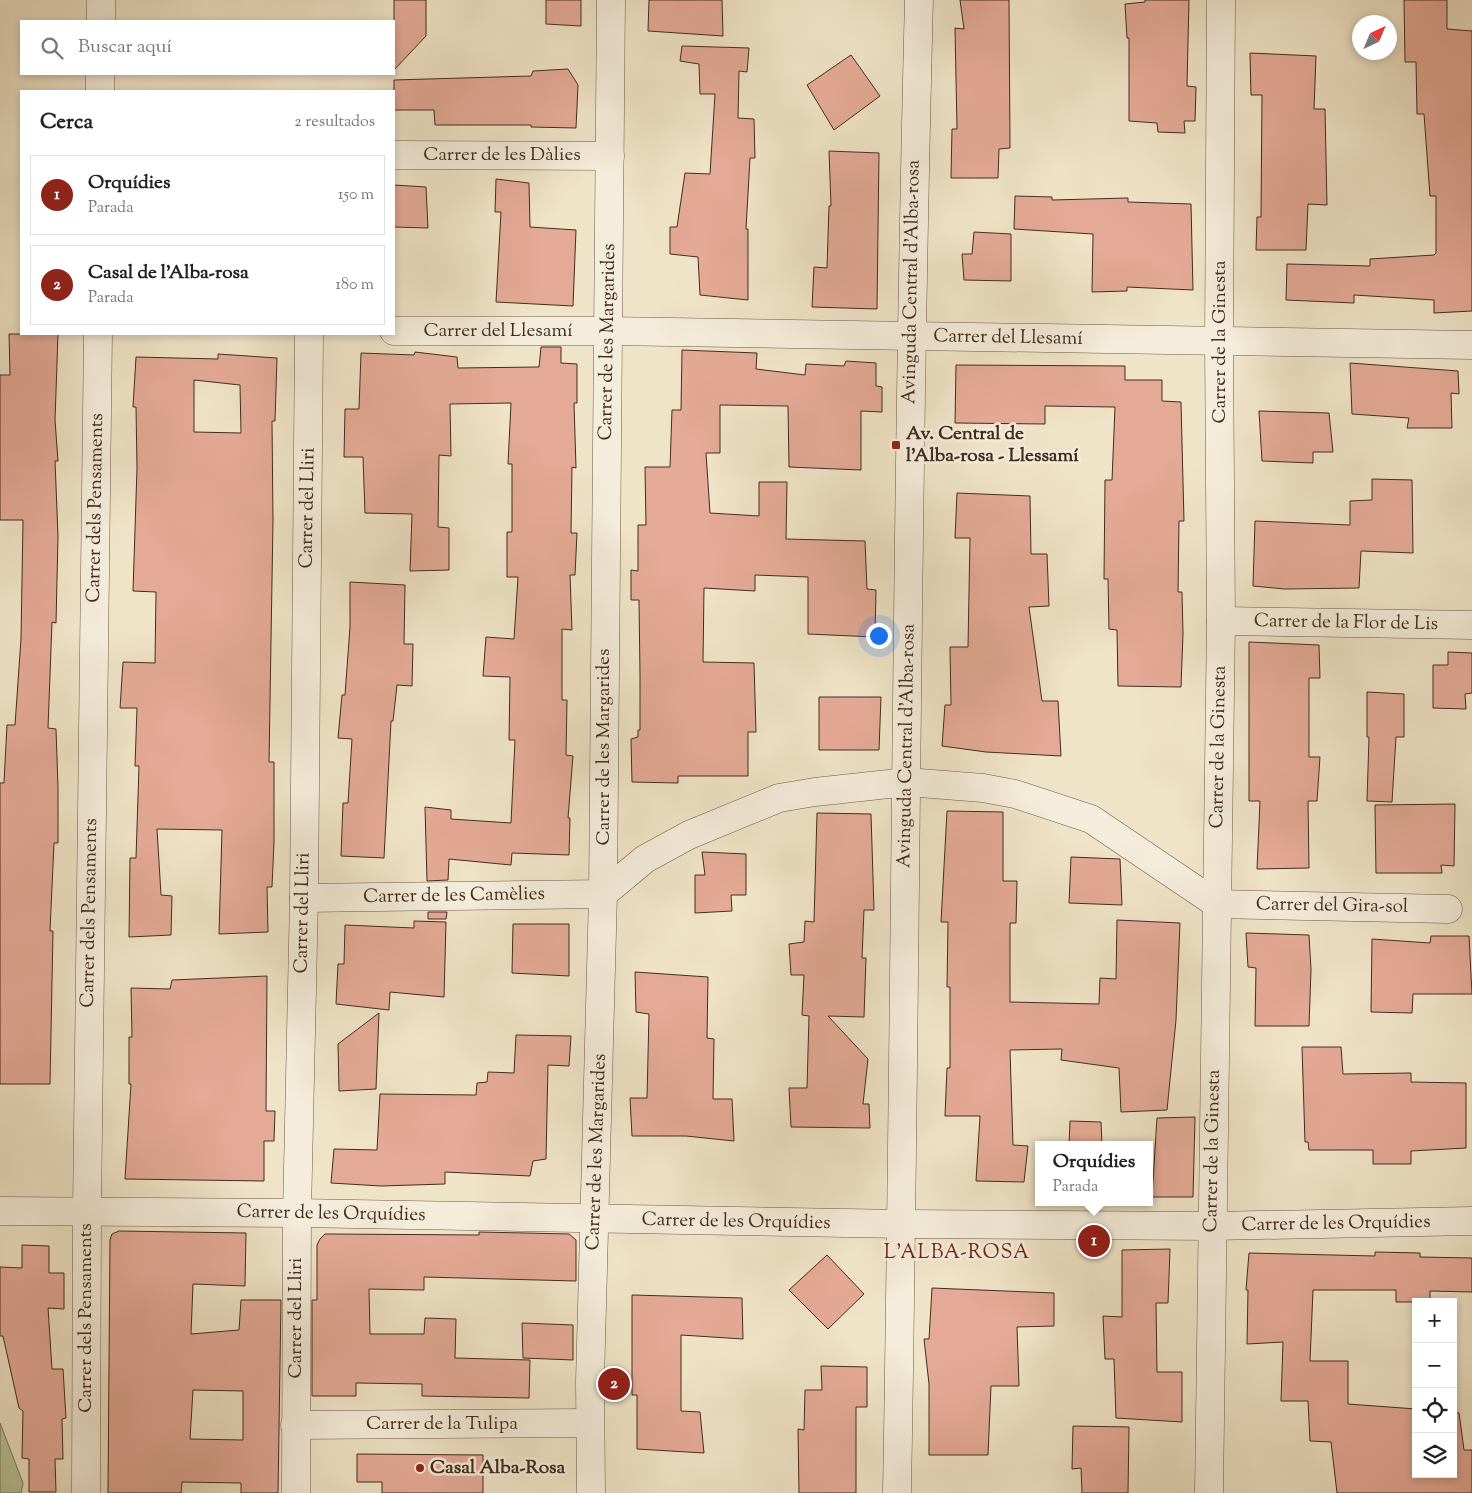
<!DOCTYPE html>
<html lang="es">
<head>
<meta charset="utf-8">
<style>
  body { margin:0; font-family:"Sorts Mill Goudy",serif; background:#f2f2f2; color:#222 }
  .controls { position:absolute; right:15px; bottom:15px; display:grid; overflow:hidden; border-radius:0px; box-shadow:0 2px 8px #0003 }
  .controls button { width:45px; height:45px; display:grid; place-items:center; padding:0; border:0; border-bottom:1px solid #e0e0e0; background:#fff; color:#222; font:25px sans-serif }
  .compass { position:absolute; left:1352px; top:15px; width:45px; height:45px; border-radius:50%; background:#fff; box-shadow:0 2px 8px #0003; rotate:44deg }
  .you { position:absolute; left:878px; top:635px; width:18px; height:18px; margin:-12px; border:4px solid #fff; border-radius:50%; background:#1a73e8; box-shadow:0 0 0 8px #1a73e833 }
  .badge { display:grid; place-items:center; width:32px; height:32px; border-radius:50%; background:#8f2418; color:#fff; font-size:16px; font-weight:700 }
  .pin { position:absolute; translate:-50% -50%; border:2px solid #fff; box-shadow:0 1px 5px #0006 }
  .popup { position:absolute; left:1035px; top:1141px; width:118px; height:65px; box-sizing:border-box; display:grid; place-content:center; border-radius:0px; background:#fff; filter:drop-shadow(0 1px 4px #0005); font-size:16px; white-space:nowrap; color:#767676 }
  .popup b { font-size:19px; color:#222 }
  .popup::after { content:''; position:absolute; left:50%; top:100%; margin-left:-10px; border:10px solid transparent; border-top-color:#fff }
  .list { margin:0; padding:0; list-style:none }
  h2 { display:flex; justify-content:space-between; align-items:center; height:65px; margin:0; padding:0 20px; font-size:21px }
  h2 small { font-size:16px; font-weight:400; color:#767676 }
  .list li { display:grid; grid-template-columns:32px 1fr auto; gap:15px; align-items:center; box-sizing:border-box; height:80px; margin:0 10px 10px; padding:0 10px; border:1px solid #e0e0e0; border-radius:0px }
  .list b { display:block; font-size:19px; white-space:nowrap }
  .list p { margin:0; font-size:16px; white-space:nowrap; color:#767676 }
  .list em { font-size:16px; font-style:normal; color:#767676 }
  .icon { flex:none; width:28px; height:28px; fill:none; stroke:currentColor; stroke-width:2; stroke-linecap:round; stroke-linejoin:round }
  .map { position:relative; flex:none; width:1472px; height:1493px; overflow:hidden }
  .search { position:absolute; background:#fff; box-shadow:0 2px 8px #0003; left:20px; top:20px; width:375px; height:55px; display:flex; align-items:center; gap:12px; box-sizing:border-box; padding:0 18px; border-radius:0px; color:#767676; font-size:19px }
  .panel { position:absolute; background:#fff; box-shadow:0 2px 8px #0003; left:20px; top:90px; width:375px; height:245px; border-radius:0px }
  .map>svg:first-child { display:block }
</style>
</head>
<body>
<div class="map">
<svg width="1472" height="1493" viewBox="0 0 1472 1493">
  <rect width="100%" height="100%" fill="#f0e4c8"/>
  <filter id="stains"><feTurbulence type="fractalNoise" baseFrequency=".004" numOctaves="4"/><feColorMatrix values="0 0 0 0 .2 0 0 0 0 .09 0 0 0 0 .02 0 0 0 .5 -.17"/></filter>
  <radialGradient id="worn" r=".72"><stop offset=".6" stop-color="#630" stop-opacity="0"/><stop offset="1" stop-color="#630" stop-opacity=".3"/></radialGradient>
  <polygon fill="#b7c598" stroke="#7c785c" points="0,1423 23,1483 21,1493 0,1493"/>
  <g fill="#e5aa97" stroke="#422c1f" fill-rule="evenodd">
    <polygon points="394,0 426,0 426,36 394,70"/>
    <polygon points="546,0 581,0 581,26 546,24"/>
    <polygon points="649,0 722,0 723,36 648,31"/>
    <polygon points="960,0 1009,0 1010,148 999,149 998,178 951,178 952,129 957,129 955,28 964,29"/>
    <polygon points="1145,0 1189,0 1187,86 1196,87 1195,121 1184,121 1185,133 1158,132 1157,123 1129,121 1129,38 1127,38 1125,4 1145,2"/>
    <polygon points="1404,0 1447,0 1447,29 1472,31 1472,311 1434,313 1434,300 1354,295 1354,303 1286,300 1287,264 1370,266 1370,259 1434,255 1436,253 1436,196 1430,196 1424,114 1417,114 1416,62 1405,62"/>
    <polygon points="682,46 749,48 747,72 739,71 738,118 754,119 755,158 750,158 746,229 748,229 748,300 700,295 698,257 670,254 670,227 677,227 685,173 710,174 715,94 700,94 699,64 680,61"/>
    <polygon points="1250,53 1316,56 1314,109 1325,109 1327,205 1308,204 1306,250 1256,250 1257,217 1261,217 1262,95 1251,95"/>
    <polygon points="851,55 880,96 834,130 807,85"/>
    <polygon points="568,69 578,85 576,128 531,127 531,125 435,125 434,110 394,110 394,80 531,76 533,71"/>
    <polygon points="829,151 879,153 877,309 812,307 814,267 827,268 829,206 831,206"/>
    <polygon points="496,179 529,183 530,227 576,230 573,306 496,302 501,212 495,212"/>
    <polygon points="394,185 426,187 428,228 394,227"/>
    <polygon points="1015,196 1052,197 1052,200 1128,198 1128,202 1191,204 1193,290 1127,287 1127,291 1092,292 1093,234 1014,229"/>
    <polygon points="974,232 1011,234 1011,281 964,280 962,254 972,254"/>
    <polygon points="9,334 58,334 55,420 58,461 55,461 58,536 56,623 52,622 48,728 56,729 58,787 58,843 54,843 50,931 53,931 50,1084 0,1084 0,783 4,783 7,725 15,725 21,639 23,520 0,520 0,375 10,375"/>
    <polygon points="541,347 561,347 561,363 577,364 577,403 574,403 576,468 572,467 571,533 577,533 575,575 570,575 572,630 562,629 562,700 567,700 566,755 573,756 568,818 570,818 569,855 512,853 511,865 449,859 448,880 427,881 425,807 451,810 451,819 511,823 515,740 509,740 510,677 483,676 486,637 514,639 518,577 507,577 507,532 512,532 512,464 508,464 511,403 450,404 451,456 439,455 438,527 449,528 449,570 410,571 412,514 365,513 363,457 344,457 345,409 359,409 361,353 414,355 415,352 457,357 458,368 539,367"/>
    <polygon points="682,350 757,353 756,369 805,375 806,364 844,366 846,361 876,363 876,386 882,387 882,412 861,411 861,470 789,467 788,406 720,405 720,453 706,453 710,513 759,516 759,482 787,482 786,539 865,541 867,589 876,590 875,637 808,634 808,577 755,575 755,591 704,588 703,662 754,663 756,732 748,732 748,776 678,776 678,783 632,782 631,739 638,737 638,730 640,730 640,675 639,600 631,600 631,570 638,571 638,525 646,525 645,467 670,467 672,410 681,410"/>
    <path d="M218 354 277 358 275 421H272L273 520 269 762H274V842L272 887H267L268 932 219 934 222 830 157 829 161 895 172 896 171 935 129 937 130 858H136L139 766H135L137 708H120L123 662 155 663 156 592 133 591 137 468 136 407H133L136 357 218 359ZM194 380 240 385 241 433 194 432Z"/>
    <polygon points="1350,363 1458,371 1459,394 1451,393 1452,428 1407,428 1409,418 1352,414"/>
    <polygon points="956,365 1125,366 1125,380 1162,380 1162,401 1181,402 1184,521 1179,521 1178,592 1182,592 1183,634 1181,687 1118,686 1117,630 1109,629 1108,579 1104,579 1105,480 1112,480 1115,407 1045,406 1045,424 955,423"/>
    <polygon points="1259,411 1329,413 1333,452 1313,452 1313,463 1262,461"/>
    <polygon points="1372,479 1412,480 1413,553 1361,551 1359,588 1285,589 1253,586 1255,521 1350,525 1350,501 1372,500"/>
    <polygon points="957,493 1030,496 1031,554 1047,554 1049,606 1029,607 1042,701 1058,701 1061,756 986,752 942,746 945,705 951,705 950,647 968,647 970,538 955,538"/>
    <polygon points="350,582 405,585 404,644 413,644 412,686 397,685 393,721 391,721 384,858 341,856 343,803 348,803 352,739 338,738 342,695 345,695 350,627"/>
    <polygon points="1249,642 1319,645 1320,678 1309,678 1309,757 1320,757 1317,801 1308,801 1309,868 1257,869 1260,801 1249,801"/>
    <polygon points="1448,652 1472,653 1472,693 1465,694 1466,709 1433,708 1433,665 1448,665"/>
    <polygon points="1367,692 1404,694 1404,737 1396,737 1392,802 1367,801 1369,737 1367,737"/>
    <polygon points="819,697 881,697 879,750 819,750"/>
    <polygon points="1455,804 1454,866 1441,865 1442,873 1376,873 1375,805"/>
    <polygon points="947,811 1003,812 1003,881 1017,881 1016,923 1010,923 1010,1002 1099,1004 1100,978 1116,979 1117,920 1180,923 1176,1020 1167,1110 1121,1112 1119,1068 1061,1060 1062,1049 1010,1050 1013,1145 1028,1146 1024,1182 976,1181 980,1116 945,1116 947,1068 950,1068 950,987 947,987 948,922 941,922"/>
    <polygon points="817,813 871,814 874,910 864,910 862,958 866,958 864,1017 828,1016 868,1059 863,1104 869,1104 870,1128 791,1127 789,1088 807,1088 809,1016 802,1015 804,975 791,975 789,944 804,942 805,921 814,922"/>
    <polygon points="702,852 746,854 746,895 731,895 732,911 695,913 695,875 705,875"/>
    <polygon points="1071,857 1120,859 1122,905 1069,903"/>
    <polygon points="428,912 447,912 446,919 428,919"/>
    <polygon points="414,921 446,922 444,997 390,992 389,1010 336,1004 338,964 344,964 345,925 414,928"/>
    <polygon points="513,924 569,924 569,976 512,973"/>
    <polygon points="1246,933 1309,935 1311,970 1309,1026 1255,1026 1256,968 1248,967"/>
    <polygon points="1431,936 1469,936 1472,994 1413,994 1412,1013 1371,1012 1372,939 1430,943"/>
    <polygon points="635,972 708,977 707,1038 714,1039 713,1099 732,1099 734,1141 686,1136 632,1136 630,1098 647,1098 649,1014 636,1012"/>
    <polygon points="267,976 266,1111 275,1111 274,1141 264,1141 264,1181 125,1179 131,1084 129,1084 129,1037 132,1037 131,988 170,989 172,980"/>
    <polygon points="379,1013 376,1089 339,1091 338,1044"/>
    <polygon points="516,1035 571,1036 569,1066 548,1065 546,1159 533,1161 530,1176 445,1172 445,1184 381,1186 331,1183 334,1149 377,1150 380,1094 476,1095 477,1083 487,1082 488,1072 514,1073"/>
    <polygon points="1302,1047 1341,1047 1343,1074 1411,1073 1411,1082 1466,1083 1466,1148 1411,1151 1411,1164 1373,1164 1373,1150 1309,1150 1308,1142 1305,1142"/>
    <polygon points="1195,1117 1193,1197 1152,1197 1157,1118"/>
    <polygon points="1070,1121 1101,1122 1102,1145 1069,1145"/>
    <path d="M119 1231 246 1233 245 1286 193 1284 191 1334 239 1330 241 1300H281L278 1493H241V1483L182 1482 181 1493H108L110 1240 112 1234ZM193 1390 243 1391V1440L190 1439Z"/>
    <polygon points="479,1232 569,1234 576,1240 576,1281 424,1277 424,1290 369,1289 370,1334 424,1334 425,1318 456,1319 455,1358 530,1360 529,1398 422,1396 422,1384 356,1383 356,1396 312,1396 312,1300 317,1300 317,1245 320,1239 325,1234 331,1234 479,1235"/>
    <polygon points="22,1245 49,1246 49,1273 64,1273 64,1309 48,1308 52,1369 63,1369 66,1418 62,1419 63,1459 55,1459 56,1492 29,1492 29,1459 22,1458 23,1411 19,1408 3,1336 0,1336 0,1267 22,1268"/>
    <polygon points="1170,1249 1168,1303 1156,1303 1157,1372 1182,1372 1182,1422 1116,1418 1114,1359 1105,1359 1103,1316 1122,1317 1122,1250"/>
    <polygon points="1375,1252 1420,1253 1420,1257 1472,1258 1472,1292 1430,1291 1430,1302 1396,1302 1396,1290 1313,1290 1310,1361 1348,1361 1348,1404 1416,1409 1416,1474 1453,1474 1453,1412 1459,1413 1464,1450 1472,1450 1472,1493 1337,1493 1331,1442 1310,1441 1308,1401 1281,1401 1283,1342 1247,1344 1248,1290 1246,1290 1249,1253 1375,1256"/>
    <polygon points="827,1255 864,1294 828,1329 789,1290"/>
    <polygon points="932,1288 1054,1293 1054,1326 1017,1327 1019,1386 991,1386 988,1455 929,1455 929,1384 924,1339 929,1339"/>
    <polygon points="632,1295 742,1298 743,1339 681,1335 681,1411 700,1412 704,1453 637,1449 637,1395 632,1395"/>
    <polygon points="522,1323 573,1325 573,1360 523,1358"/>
    <polygon points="821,1366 867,1367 867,1407 856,1407 856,1493 799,1493 798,1429 804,1430 805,1390 822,1390"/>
    <polygon points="1073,1426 1129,1427 1128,1493 1082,1493 1081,1468 1072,1469"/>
    <polygon points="357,1454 483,1455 483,1493 382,1493 382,1482 357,1482"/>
  </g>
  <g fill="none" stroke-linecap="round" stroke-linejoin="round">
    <g stroke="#6e5a49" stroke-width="29">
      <g id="street">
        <polyline points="101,21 101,0"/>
        <polyline points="100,91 100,74"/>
        <polyline points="394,155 610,156"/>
        <polyline points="394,331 608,331 1472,345"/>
        <polyline points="1221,621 1472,625"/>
        <polyline points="304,898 603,894 645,859 689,835 779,798 815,792 907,782 983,788 1015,794 1091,819 1217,904 1448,909"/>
        <polyline points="0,1211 297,1213 902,1224 1212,1226 1472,1221"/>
        <polyline points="295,1425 589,1423"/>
        <polyline points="86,1493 87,1210 98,334"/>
        <polyline points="296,1493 297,1213 304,898 309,334"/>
        <polyline points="591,1493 590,1381 603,894 611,0"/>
        <path d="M897 1493C906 995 906 498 919 0"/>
        <polyline points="1209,1493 1221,621 1219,342 1221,0"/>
      </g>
    </g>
    <use href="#street" stroke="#f5eddb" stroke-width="28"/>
  </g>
  <g fill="#8f2418" stroke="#f5eddb" stroke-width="2">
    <rect x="891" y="440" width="10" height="10" rx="2.5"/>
    <circle cx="420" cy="1468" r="5"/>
  </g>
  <g text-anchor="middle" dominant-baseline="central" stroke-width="5" stroke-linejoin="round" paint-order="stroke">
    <g font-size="19" fill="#422c1f" stroke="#f5eddb">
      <text x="502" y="155">Carrer de les Dàlies</text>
      <text transform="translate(912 282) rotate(-89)">Avinguda Central d'Alba-rosa</text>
      <text x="498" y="331">Carrer del Llesamí</text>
      <text transform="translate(1008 338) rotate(1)">Carrer del Llesamí</text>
      <text transform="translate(608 342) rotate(-89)">Carrer de les Margarides</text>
      <text transform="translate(1220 342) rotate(-90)">Carrer de la Ginesta</text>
      <text transform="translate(96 508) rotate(-89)">Carrer dels Pensaments</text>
      <text transform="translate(308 508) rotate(-89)">Carrer del Lliri</text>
      <text transform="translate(1346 623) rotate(1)">Carrer de la Flor de Lis</text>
      <text transform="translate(907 746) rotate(-89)">Avinguda Central d'Alba-rosa</text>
      <text transform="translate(604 747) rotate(-90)">Carrer de les Margarides</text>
      <text transform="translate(1219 747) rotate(-89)">Carrer de la Ginesta</text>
      <text transform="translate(454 896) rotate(-1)">Carrer de les Camèlies</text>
      <text transform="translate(1332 906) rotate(1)">Carrer del Gira-sol</text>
      <text transform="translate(90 913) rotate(-89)">Carrer dels Pensaments</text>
      <text transform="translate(303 913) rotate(-89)">Carrer del Lliri</text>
      <text transform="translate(1213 1151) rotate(-89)">Carrer de la Ginesta</text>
      <text transform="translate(597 1152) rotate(-88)">Carrer de les Margarides</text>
      <text transform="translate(331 1214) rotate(1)">Carrer de les Orquídies</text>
      <text transform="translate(736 1222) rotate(1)">Carrer de les Orquídies</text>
      <text transform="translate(1336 1224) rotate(-1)">Carrer de les Orquídies</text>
      <text transform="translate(86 1318) rotate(-90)">Carrer dels Pensaments</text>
      <text transform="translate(296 1318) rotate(-90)">Carrer del Lliri</text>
      <text x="442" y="1424">Carrer de la Tulipa</text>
    </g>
    <g font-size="19" font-weight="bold" fill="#422c1f" stroke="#f5eddb" text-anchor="start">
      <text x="906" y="434">Av. Central de<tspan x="906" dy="22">l'Alba-rosa - Llessamí</tspan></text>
      <text x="430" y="1468">Casal Alba-Rosa</text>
    </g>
    <g font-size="20" letter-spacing="1" fill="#7a1f14" stroke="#f5eddb">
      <text x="957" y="1253">L'ALBA-ROSA</text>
    </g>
  </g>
  <rect width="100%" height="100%" filter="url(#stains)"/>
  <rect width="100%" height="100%" fill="url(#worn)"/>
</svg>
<div class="controls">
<button>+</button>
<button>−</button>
<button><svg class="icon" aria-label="locate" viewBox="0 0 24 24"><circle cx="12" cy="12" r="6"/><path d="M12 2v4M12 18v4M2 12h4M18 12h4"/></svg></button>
<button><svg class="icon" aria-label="layers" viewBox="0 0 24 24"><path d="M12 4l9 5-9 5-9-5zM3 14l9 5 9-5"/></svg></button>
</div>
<svg class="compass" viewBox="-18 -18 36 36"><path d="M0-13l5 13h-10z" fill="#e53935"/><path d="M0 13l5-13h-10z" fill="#767676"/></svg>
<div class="you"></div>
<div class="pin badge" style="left:1094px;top:1241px">1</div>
<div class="popup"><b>Orquídies</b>Parada</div>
<div class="pin badge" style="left:614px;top:1384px">2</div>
<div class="search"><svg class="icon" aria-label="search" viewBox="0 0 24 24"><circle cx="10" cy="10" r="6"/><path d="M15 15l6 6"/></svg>Buscar aquí</div>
<section class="panel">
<h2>Cerca<small>2 resultados</small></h2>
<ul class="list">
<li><span class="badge">1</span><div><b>Orquídies</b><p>Parada</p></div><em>150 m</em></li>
<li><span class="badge">2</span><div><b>Casal de l'Alba-rosa</b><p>Parada</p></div><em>180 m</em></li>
</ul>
</section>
</div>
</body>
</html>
